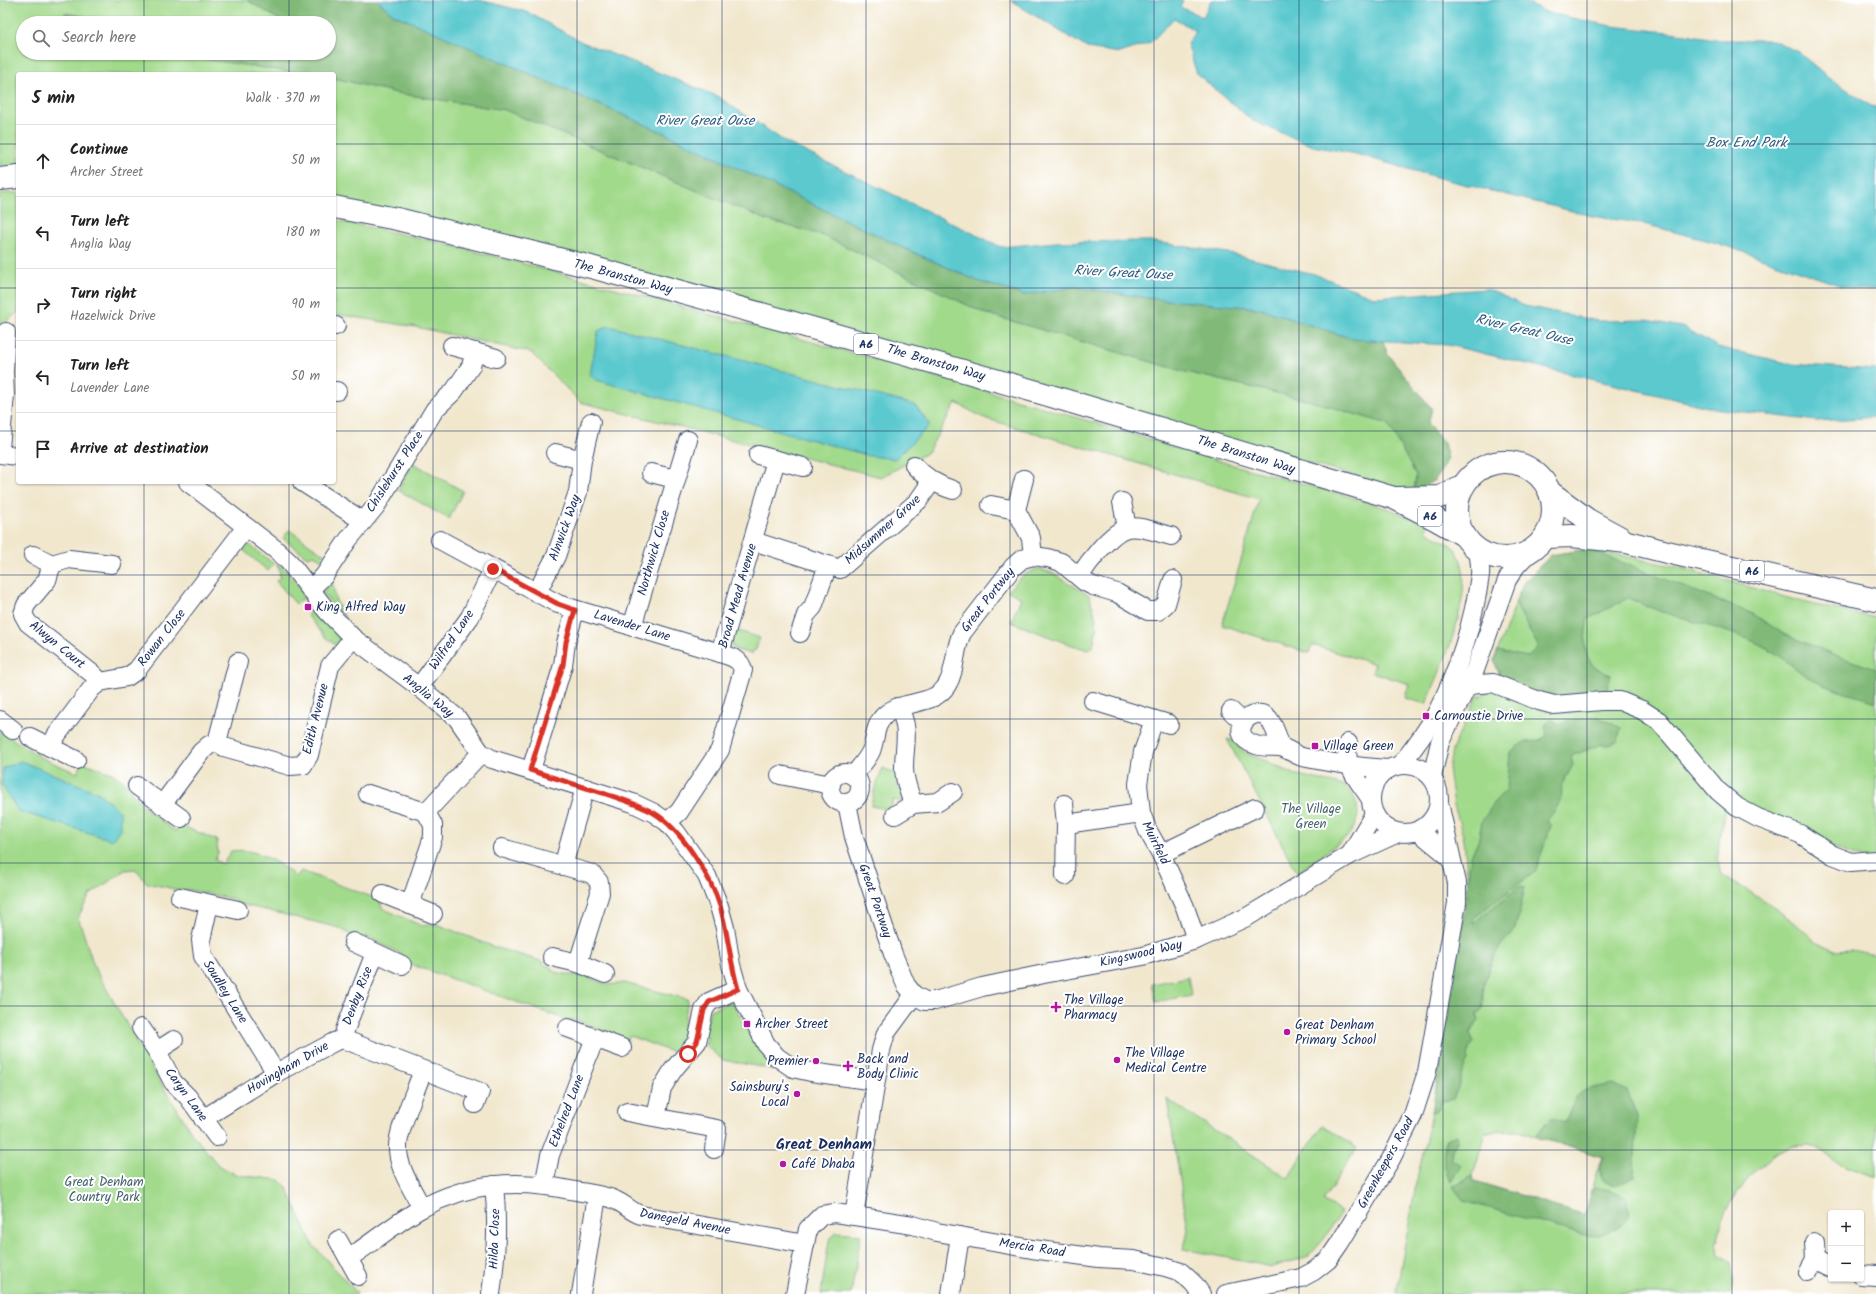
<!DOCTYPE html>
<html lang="en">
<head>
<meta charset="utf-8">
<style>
  body { margin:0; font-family:Kalam,sans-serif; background:#f2f2f2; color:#222 }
  .controls { position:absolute; right:12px; bottom:12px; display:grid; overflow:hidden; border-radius:4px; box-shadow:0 1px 3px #0004 }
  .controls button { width:36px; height:36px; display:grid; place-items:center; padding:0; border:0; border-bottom:1px solid #e0e0e0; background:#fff; color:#222; font:20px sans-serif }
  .stop { position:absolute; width:12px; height:12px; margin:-9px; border:3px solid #d93025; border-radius:50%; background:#fff }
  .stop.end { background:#d93025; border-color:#fff; box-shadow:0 1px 4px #0008 }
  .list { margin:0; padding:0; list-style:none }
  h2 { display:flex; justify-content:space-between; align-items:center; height:52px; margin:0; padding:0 16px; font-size:17px }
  h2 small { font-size:13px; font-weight:400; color:#767676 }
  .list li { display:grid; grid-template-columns:26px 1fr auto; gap:12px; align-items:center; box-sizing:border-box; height:72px; padding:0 16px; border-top:1px solid #e0e0e0 }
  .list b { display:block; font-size:15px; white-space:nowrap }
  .list p { margin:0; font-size:13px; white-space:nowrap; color:#767676 }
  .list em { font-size:13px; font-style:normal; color:#767676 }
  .icon { flex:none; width:22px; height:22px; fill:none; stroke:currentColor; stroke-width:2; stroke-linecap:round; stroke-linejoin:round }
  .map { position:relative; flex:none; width:1876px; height:1294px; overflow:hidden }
  .search { position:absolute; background:#fff; box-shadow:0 1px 3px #0004; left:16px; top:16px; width:320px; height:44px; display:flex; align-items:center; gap:10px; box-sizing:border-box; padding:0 14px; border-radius:22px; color:#767676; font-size:15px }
  .panel { position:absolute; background:#fff; box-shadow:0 1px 3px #0004; left:16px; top:72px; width:320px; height:412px; border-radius:4px }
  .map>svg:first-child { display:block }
</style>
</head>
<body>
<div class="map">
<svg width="1876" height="1294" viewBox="0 0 1876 1294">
  <rect width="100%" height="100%" fill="#fff"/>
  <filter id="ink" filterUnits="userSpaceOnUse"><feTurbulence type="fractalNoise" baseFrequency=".025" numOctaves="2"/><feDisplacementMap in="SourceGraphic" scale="8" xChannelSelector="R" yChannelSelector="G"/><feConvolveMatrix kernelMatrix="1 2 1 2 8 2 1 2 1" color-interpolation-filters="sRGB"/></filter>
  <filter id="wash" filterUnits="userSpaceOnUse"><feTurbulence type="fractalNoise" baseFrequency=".012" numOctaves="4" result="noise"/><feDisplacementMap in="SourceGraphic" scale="16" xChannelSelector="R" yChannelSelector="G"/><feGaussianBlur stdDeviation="0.9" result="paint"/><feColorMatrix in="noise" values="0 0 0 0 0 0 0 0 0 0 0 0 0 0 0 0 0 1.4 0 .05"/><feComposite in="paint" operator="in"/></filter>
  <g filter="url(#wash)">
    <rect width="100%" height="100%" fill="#f1e7cd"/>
    <g fill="#a2da8c" stroke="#5e8475" fill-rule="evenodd">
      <polygon points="0,0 247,0 285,23 124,23 65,13 62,23 23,23 23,53 163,53 305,74 18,74 18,171 0,172"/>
      <polygon points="334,78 397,93 505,110 767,220 822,235 984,313 1186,372 1311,401 1389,424 1416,475 1414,492 334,200"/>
      <polygon points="0,193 18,193 18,312 0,327"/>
      <path d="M334 220C452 243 568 275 683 307 821 344 959 382 1095 423 1154 440 1212 460 1270 475 1324 490 1377 502 1428 524L1426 531C1433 535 1450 543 1455 549 1481 583 1441 669 1426 704L1405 698 1409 684 1372 672 1375 664 1312 645 1309 653 1222 625 1259 499 984 418 956 403 927 453 881 477 580 402 533 355V353L416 327 334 314Z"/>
      <polygon points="413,463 463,491 449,519 398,490"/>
      <polygon points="289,530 328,557 324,561 314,555 307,557 283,538"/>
      <polygon points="247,543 274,564 268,571 242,549"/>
      <path d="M1588 549 1678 567 1806 603 1876 618V864L1727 806C1720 832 1715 849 1721 876L1756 895 1794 922 1816 942 1835 951 1851 950 1876 955V1177L1845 1166 1810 1145 1793 1146 1775 1154 1757 1169 1736 1193 1725 1212 1716 1245 1719 1254 1731 1263 1733 1280 1731 1294H1396L1416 1184 1432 1113 1460 942 1468 884 1464 839 1454 805 1449 768 1452 750 1476 698 1492 689 1500 676 1494 660 1524 582 1551 555ZM1519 1131 1602 1157 1585 1215 1474 1181 1473 1175 1486 1132Z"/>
      <polygon points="278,563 307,595 296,604 276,581 280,578 279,569 277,566"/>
      <path d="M1039 569 1052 573 1089 595 1094 611 1097 626 1093 646 1088 650 1063 642 1011 622 1021 598 1008 591C1018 579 1025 572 1039 569Z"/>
      <path d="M330 579C335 584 333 593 336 600 339 608 343 615 348 622L323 594Z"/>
      <polygon points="316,607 339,634 340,639 338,647 326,638 307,615"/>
      <polygon points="736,630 760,638 755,651 753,650 752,654 737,650 732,647 732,642"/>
      <path d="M0 731 42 758 77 773 82 762 114 774 133 789 130 792 140 800 141 805 175 831 180 825 217 840 218 853 215 860 223 864 231 851C254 847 279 862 296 877L301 871 380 900 382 908 422 926 432 924 439 925 497 948 544 962 543 964 551 967 554 972 577 976 582 974C598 982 605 987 624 983L688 999 681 1041 677 1054 630 1036 626 1044 623 1042 620 1037 576 1020 570 1021 407 963 403 955 365 936 356 939 340 928 236 903 233 899 190 890H179L147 883 135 869 125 870 90 895 78 917 95 969 159 1080 193 1135 219 1166 238 1175 280 1180 286 1186 313 1245 358 1294H0Z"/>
      <polygon points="1227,739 1235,741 1239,748 1246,753 1266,761 1294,774 1345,786 1352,794 1357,804 1358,815 1355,826 1347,837 1297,873"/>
      <polygon points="883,768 900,775 896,787 904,790 901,802 893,800 891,810 871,806 875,787"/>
      <polygon points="1188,977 1191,995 1156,1002 1152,984"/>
      <path d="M732 1001C745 1025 755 1051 777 1070L723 1060 705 1045 708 1037 704 1036 710 1010Z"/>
      <polygon points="1167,1099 1288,1178 1322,1125 1357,1148 1323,1201 1341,1212 1324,1239 1309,1256 1272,1267 1184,1249 1188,1229"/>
      <polygon points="836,1232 861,1234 851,1294 821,1294 829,1240"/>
    </g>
    <g fill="#81ba78" stroke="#4e746b">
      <polygon points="247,0 377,0 393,14 662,132 908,250 978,281 1023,295 1075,287 1156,299 1258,308 1353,338 1383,341 1387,353 1432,409 1428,424 1444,443 1448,459 1435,480 1414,492 1416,475 1388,424 1311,401 1186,372 984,313 822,235 767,220 505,110 397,93 334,78 334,74 305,74 163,53 329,53 329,23 285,23"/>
      <polygon points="65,13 124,23 62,23"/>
      <path d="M1588 549 1753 614 1782 633 1840 657 1876 669V702C1858 696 1828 689 1813 680 1796 671 1783 656 1765 647 1722 625 1672 620 1628 598L1588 619C1585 635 1581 656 1596 668 1600 671 1606 673 1611 675L1606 692 1571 700 1533 695 1500 676 1494 660 1498 651 1528 657 1538 646 1515 603 1524 582 1551 555Z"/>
      <path d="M1598 717 1621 728 1617 742 1604 746 1601 744 1579 753H1574L1571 757 1573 765 1561 786C1565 799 1555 810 1547 821L1551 826 1535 872 1473 918V923L1520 886 1525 887C1522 898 1518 924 1513 933 1511 937 1505 939 1502 944 1489 963 1481 985 1483 1008L1476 1016 1479 1019 1470 1033 1474 1042 1469 1049 1468 1061 1462 1071 1460 1083 1453 1099 1442 1101 1438 1110 1432 1113 1460 942 1471 855 1478 842 1482 821 1497 799 1507 789 1510 752 1524 742 1540 741 1547 735 1545 725 1552 719 1559 725 1567 721Z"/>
      <path d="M1614 1084 1627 1091 1637 1116 1634 1176 1614 1186 1604 1180 1599 1168 1603 1157 1536 1137 1550 1117 1565 1122C1580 1087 1577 1091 1614 1084Z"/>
      <path d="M1456 1135 1457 1142 1452 1150 1451 1159 1461 1165 1451 1182C1442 1168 1442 1153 1447 1139Z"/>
      <polygon points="1473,1176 1474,1181 1585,1215 1593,1187 1609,1190 1627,1198 1630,1212 1623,1225 1601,1236 1583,1235 1464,1201 1453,1187"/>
    </g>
    <g fill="#5bc9cf" stroke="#3b7c96">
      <polygon points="377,0 479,0 527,12 582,42 717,96 787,143 1001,247 1057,242 1148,241 1228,253 1314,274 1374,297 1487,289 1525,306 1598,321 1647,320 1685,328 1718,347 1791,364 1876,370 1876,417 1817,421 1712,408 1448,345 1353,339 1258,308 1156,299 1075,287 1023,295 978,281 908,250 662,132 393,14"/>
      <polygon points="1010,0 1183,0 1180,7 1203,17 1211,0 1522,0 1548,13 1611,26 1686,34 1721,40 1773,40 1798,52 1827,76 1871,106 1876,107 1876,289 1865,290 1842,286 1717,243 1640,223 1592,216 1443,179 1356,154 1313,146 1253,121 1197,74 1187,43 1196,31 1174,18 1150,43 1120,53 1087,48"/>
      <polygon points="609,326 915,405 930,425 895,459 870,456 596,380 590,375 598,331"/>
      <polygon points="21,761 99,793 120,812 120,829 112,840 18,811 2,785 3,768"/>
    </g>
  </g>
  <g filter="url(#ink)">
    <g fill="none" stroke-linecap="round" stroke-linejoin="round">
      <g stroke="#3b4b6f" stroke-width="20">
        <g id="minor">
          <polyline points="334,326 336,326"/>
          <polyline points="452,346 496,358"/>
          <polyline points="334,391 337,391"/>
          <polyline points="0,448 5,395 4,372 6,332"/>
          <polyline points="555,453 582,460"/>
          <polyline points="0,454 18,456"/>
          <polyline points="758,455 803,467"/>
          <path d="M914 465C925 478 937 485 953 490"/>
          <polyline points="651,473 675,479"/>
          <polyline points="1024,479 1016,510 1031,538 1033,556"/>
          <polyline points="188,482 275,549 289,562 327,611 353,638 419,687 457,718 481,753 492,759 633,803 654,813 667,822 676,832 707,876 719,906 725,928 731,965 738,989 766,1044 777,1057 793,1068 811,1072 875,1081"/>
          <polyline points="302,482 363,521"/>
          <polyline points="1122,502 1127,528"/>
          <polyline points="991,505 1016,510"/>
          <path d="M440 540 558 604 720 653C731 657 740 658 743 670L720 750 679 812 667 822"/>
          <polyline points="753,541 840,569 918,501 932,481"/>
          <polyline points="33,555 52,564"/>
          <path d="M1079 577C1088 563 1111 532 1127 528 1141 525 1158 533 1171 536"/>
          <polyline points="310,589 324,576 348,540 376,506 435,409 454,391 471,366 475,352"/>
          <polyline points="537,592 556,556 578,492 582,460 591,422"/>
          <polyline points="632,627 688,440"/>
          <polyline points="800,633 806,615 813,607 828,565"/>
          <polyline points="720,653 776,460"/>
          <polyline points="100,682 94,675 28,623 23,614 26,605 47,580 52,564 69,559 112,564"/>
          <polyline points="1469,685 1493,683 1539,701 1554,705 1602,701 1620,701 1642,710 1659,721 1718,791 1737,807 1758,818 1800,834 1833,855 1851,862 1876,860"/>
          <polyline points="419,687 470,617 493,569"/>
          <polyline points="1093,701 1169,724"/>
          <path d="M898 707C911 729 904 744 904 768 904 780 909 792 913 804"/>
          <polyline points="1231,711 1243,722"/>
          <polyline points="0,720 13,730"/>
          <polyline points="1154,720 1143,752 1138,784 1141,813 1148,831 1161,854 1185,907 1196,940"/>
          <polyline points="30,737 76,760"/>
          <polyline points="217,742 238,662"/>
          <path d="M1348 743C1343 766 1359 781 1370 798"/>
          <polyline points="50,747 56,736 92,688 100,682 127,677 137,670 246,527"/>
          <path d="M1281 747C1278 738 1275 727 1269 719 1254 701 1223 735 1256 745 1264 748 1272 746 1280 747 1287 748 1295 755 1302 757 1330 763 1358 767 1387 769"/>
          <path d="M1401 764C1414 748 1426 732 1436 714 1458 673 1474 620 1480 575 1481 567 1479 558 1478 550"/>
          <circle cx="1405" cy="799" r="34"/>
          <polyline points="531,770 563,665 566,643 575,610"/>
          <circle cx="845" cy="788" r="15"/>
          <polyline points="780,775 831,785"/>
          <path d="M853 776C859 768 867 760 871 751 876 738 874 725 885 715 902 699 934 707 947 685 956 671 954 649 962 633L1013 567 1022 559 1033 556 1048 558 1061 562 1085 582 1093 586 1117 593 1148 611H1158L1166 604 1173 580"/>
          <polyline points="1432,777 1440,742 1475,670 1507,580 1516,566 1529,552"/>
          <polyline points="137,786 181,818"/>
          <polyline points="368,794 426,812"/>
          <polyline points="847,803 854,837 893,954 906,985 914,995 925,1001 935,1001 982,987 1044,974 1143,956 1196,940 1247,917 1350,855 1398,833"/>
          <polyline points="1064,804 1066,824 1065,876"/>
          <polyline points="162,805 201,752 209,745 217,742 224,747 290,766 303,765 309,755 330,666 353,638"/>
          <polyline points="895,815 913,804 938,802 953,792"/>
          <polyline points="1066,824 1141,813"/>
          <polyline points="1418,831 1451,858"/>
          <polyline points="502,848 592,874 599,882 600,893 578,963"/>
          <polyline points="1161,854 1255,808"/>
          <polyline points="1350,855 1374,814"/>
          <polyline points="563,866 585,788"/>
          <polyline points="383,894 433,914"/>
          <polyline points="180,897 238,910"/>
          <polyline points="209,904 201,940 203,956 276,1073"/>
          <polyline points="410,905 433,837 433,825 426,812 481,753"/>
          <polyline points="353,942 402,965"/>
          <polyline points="552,957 578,963 605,974"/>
          <polyline points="141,1028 157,1051 173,1082 188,1097 217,1137"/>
          <polyline points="568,1028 622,1048"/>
          <polyline points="343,1039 345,1030 375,953"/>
          <polyline points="157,1051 174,1040"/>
          <polyline points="627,1112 717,1129 714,1149"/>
          <polyline points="656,1117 662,1088 673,1070 697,1042 704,1010 709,1002 738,989"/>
          <polyline points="203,1119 276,1073 334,1042 343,1039 480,1092 475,1104"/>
          <polyline points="544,1185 550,1155 595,1038"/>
          <path d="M422 1208C413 1190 397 1168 398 1146 398 1129 417 1088 423 1070"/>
          <polyline points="854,1216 881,1050 886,1033 914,995"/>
          <polyline points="338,1240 358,1276"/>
          <path d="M349 1258C373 1242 397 1222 422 1208 471 1182 517 1179 570 1190 584 1193 602 1194 615 1200 625 1204 631 1212 641 1215L805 1244"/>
          <polyline points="1815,1259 1831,1267"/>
          <polyline points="1808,1272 1815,1259 1814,1243"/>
          <polyline points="1861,1275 1876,1276"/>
          <path d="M491 1294C496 1258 498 1221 494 1185"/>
          <polyline points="581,1294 597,1196"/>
          <polyline points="795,1294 808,1229 822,1215 835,1213 913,1225 937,1232 1032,1249 1099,1258 1134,1260 1165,1267 1181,1272 1194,1284 1201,1294"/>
          <polyline points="951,1294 960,1236"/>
          <polyline points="1226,1294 1301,1278 1314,1271 1328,1260 1339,1244 1391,1159 1413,1115 1427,1072 1457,903 1457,883 1439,803"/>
        </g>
      </g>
      <g stroke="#3b4b6f" stroke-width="24">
        <g id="highway">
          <polyline points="0,179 18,177"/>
          <polyline points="334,207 397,219 591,267 787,321 1041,393 1394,498 1435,519 1465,536"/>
          <circle cx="1505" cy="510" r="48"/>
          <polyline points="1550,492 1588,520 1621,538"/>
          <polyline points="1397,498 1440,497 1464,485"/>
          <polyline points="1546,537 1572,536 1627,542 1671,553 1876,600"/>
        </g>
      </g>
      <use href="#minor" stroke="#fff" stroke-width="18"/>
      <use href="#highway" stroke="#fff" stroke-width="22"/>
    </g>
  </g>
  <g fill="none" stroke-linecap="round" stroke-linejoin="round" filter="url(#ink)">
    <path stroke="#d93025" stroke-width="5" d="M493 569 558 604 575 610 566 642 563 665 530 770C555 778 579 786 603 793 620 799 638 804 654 813 681 829 711 877 720 906 728 933 730 962 738 989L709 1002 704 1010 697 1042 688 1054"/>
  </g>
  <path fill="none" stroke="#1b2f5e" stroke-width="1" stroke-opacity="0.55" d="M144 0V23M289 0V23M433 0V1294M577 0V1294M722 0V1294M866 0V1294M1010 0V1294M1154 0V1294M1299 0V1294M1443 0V1294M1587 0V1294M1732 0V1294M144 53V74M289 53V74M0 144H18M334 144H1876M0 288H18M334 288H1876M0 431H18M334 431H1876M144 482V1294M289 482V1294M0 575H1876M0 719H1876M0 863H1876M0 1006H1876M0 1150H1876"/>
  <g fill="#b5179e" stroke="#fff" stroke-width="1.5">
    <rect x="304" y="603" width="8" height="8" rx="2"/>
    <rect x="1422" y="712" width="8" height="8" rx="2"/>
    <rect x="1311" y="742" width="8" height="8" rx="2"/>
    <path d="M1054 1001h4v4h4v4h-4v4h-4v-4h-4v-4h4z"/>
    <rect x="743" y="1020" width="8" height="8" rx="2"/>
    <circle cx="1287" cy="1032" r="4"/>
    <circle cx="1117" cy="1060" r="4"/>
    <circle cx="816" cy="1061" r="4"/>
    <path d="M846 1060h4v4h4v4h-4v4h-4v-4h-4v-4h4z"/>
    <circle cx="797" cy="1094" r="4"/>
    <circle cx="783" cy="1164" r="4"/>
  </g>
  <g text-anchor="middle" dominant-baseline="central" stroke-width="4" stroke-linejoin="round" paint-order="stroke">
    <g fill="#fff" stroke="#5f6d8e" stroke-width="1">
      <rect x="854" y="334" width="24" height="20" rx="3"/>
      <rect x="1418" y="506" width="24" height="20" rx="3"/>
      <rect x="1740" y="561" width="24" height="20" rx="3"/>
    </g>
    <g font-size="12" font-weight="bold" fill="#1b2f5e">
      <text x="866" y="344">A6</text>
      <text x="1430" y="516">A6</text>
      <text x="1752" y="571">A6</text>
    </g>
    <g font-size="13" fill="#1b2f5e" stroke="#fff">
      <text transform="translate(623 277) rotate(15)">The Branston Way</text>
      <text transform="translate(936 363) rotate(16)">The Branston Way</text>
      <text transform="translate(1246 455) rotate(17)">The Branston Way</text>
      <text transform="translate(395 472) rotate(-57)">Chislehurst Place</text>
      <text transform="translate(565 528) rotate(-70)">Alnwick Way</text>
      <text transform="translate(883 530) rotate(-42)">Midsummer Grove</text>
      <text transform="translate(654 553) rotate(-74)">Northwick Close</text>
      <text transform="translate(738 596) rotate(-74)">Broad Mead Avenue</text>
      <text transform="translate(988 600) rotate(-52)">Great Portway</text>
      <text transform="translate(632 626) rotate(17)">Lavender Lane</text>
      <text transform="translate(162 638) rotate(-52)">Rowan Close</text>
      <text transform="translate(452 640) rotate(-56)">Wilfred Lane</text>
      <text transform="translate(57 645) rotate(39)">Alwyn Court</text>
      <text transform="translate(428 696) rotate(39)">Anglia Way</text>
      <text transform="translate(316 719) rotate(-76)">Edith Avenue</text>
      <text transform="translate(1155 843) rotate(64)">Muirfield</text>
      <text transform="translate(875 901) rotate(71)">Great Portway</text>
      <text transform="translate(1141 954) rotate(-13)">Kingswood Way</text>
      <text transform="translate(225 992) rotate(58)">Soudley Lane</text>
      <text transform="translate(358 996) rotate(-69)">Denby Rise</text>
      <text transform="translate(288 1068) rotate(-30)">Hovingham Drive</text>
      <text transform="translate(186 1095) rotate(54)">Caryn Lane</text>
      <text transform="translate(567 1111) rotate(-69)">Ethelred Lane</text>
      <text transform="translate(1386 1163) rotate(-61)">Greenkeepers Road</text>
      <text transform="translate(685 1222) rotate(11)">Danegeld Avenue</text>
      <text transform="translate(495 1239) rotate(-88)">Hilda Close</text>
      <text transform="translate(1032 1248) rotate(9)">Mercia Road</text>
    </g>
    <g font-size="13" fill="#1b2f5e" stroke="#fff" text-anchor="start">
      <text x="316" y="607">King Alfred Way</text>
      <text x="1434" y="716">Carnoustie Drive</text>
      <text x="1323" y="746">Village Green</text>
      <text x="1064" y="1000">The Village<tspan x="1064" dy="15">Pharmacy</tspan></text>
      <text x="755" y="1024">Archer Street</text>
      <text x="1295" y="1025">Great Denham<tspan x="1295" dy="15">Primary School</tspan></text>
      <text x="1125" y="1053">The Village<tspan x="1125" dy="15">Medical Centre</tspan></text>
      <text x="857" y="1059">Back and<tspan x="857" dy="15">Body Clinic</tspan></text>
      <text x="808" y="1061" text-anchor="end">Premier</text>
      <text x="789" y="1087" text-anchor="end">Sainsbury's<tspan x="789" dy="15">Local</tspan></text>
      <text x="791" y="1164">Café Dhaba</text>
    </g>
    <g font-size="13" fill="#44626c" stroke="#fff">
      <text x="1311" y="809">The Village<tspan x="1311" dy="15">Green</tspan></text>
      <text x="104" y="1182">Great Denham<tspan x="104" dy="15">Country Park</tspan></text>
    </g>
    <g font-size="14" font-style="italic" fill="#2e5d80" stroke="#fff">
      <text x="705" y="121">River Great Ouse</text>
      <text x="1746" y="143">Box End Park</text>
      <text transform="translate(1123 273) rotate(3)">River Great Ouse</text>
      <text transform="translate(1524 330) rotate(13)">River Great Ouse</text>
    </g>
    <g font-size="15" font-weight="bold" fill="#1b2f5e" stroke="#fff">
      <text x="824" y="1145">Great Denham</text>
    </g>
  </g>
</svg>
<div class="controls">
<button>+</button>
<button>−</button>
</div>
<div class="stop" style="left:688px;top:1054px"></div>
<div class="stop end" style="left:493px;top:569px"></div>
<div class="search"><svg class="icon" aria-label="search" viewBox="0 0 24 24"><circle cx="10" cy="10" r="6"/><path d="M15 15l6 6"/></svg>Search here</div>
<section class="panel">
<h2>5 min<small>Walk · 370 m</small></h2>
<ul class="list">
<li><svg class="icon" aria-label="ahead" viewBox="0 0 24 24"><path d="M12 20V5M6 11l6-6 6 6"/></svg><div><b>Continue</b><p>Archer Street</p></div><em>50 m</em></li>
<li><svg class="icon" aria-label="left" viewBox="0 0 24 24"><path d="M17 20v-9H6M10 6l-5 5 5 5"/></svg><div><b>Turn left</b><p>Anglia Way</p></div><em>180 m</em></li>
<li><svg class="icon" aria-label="right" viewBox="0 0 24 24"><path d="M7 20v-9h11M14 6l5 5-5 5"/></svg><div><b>Turn right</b><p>Hazelwick Drive</p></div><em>90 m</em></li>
<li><svg class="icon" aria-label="left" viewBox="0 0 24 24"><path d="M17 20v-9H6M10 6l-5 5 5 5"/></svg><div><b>Turn left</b><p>Lavender Lane</p></div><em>50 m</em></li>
<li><svg class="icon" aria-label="arrive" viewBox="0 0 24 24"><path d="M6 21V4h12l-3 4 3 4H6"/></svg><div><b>Arrive at destination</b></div></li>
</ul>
</section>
</div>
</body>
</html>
